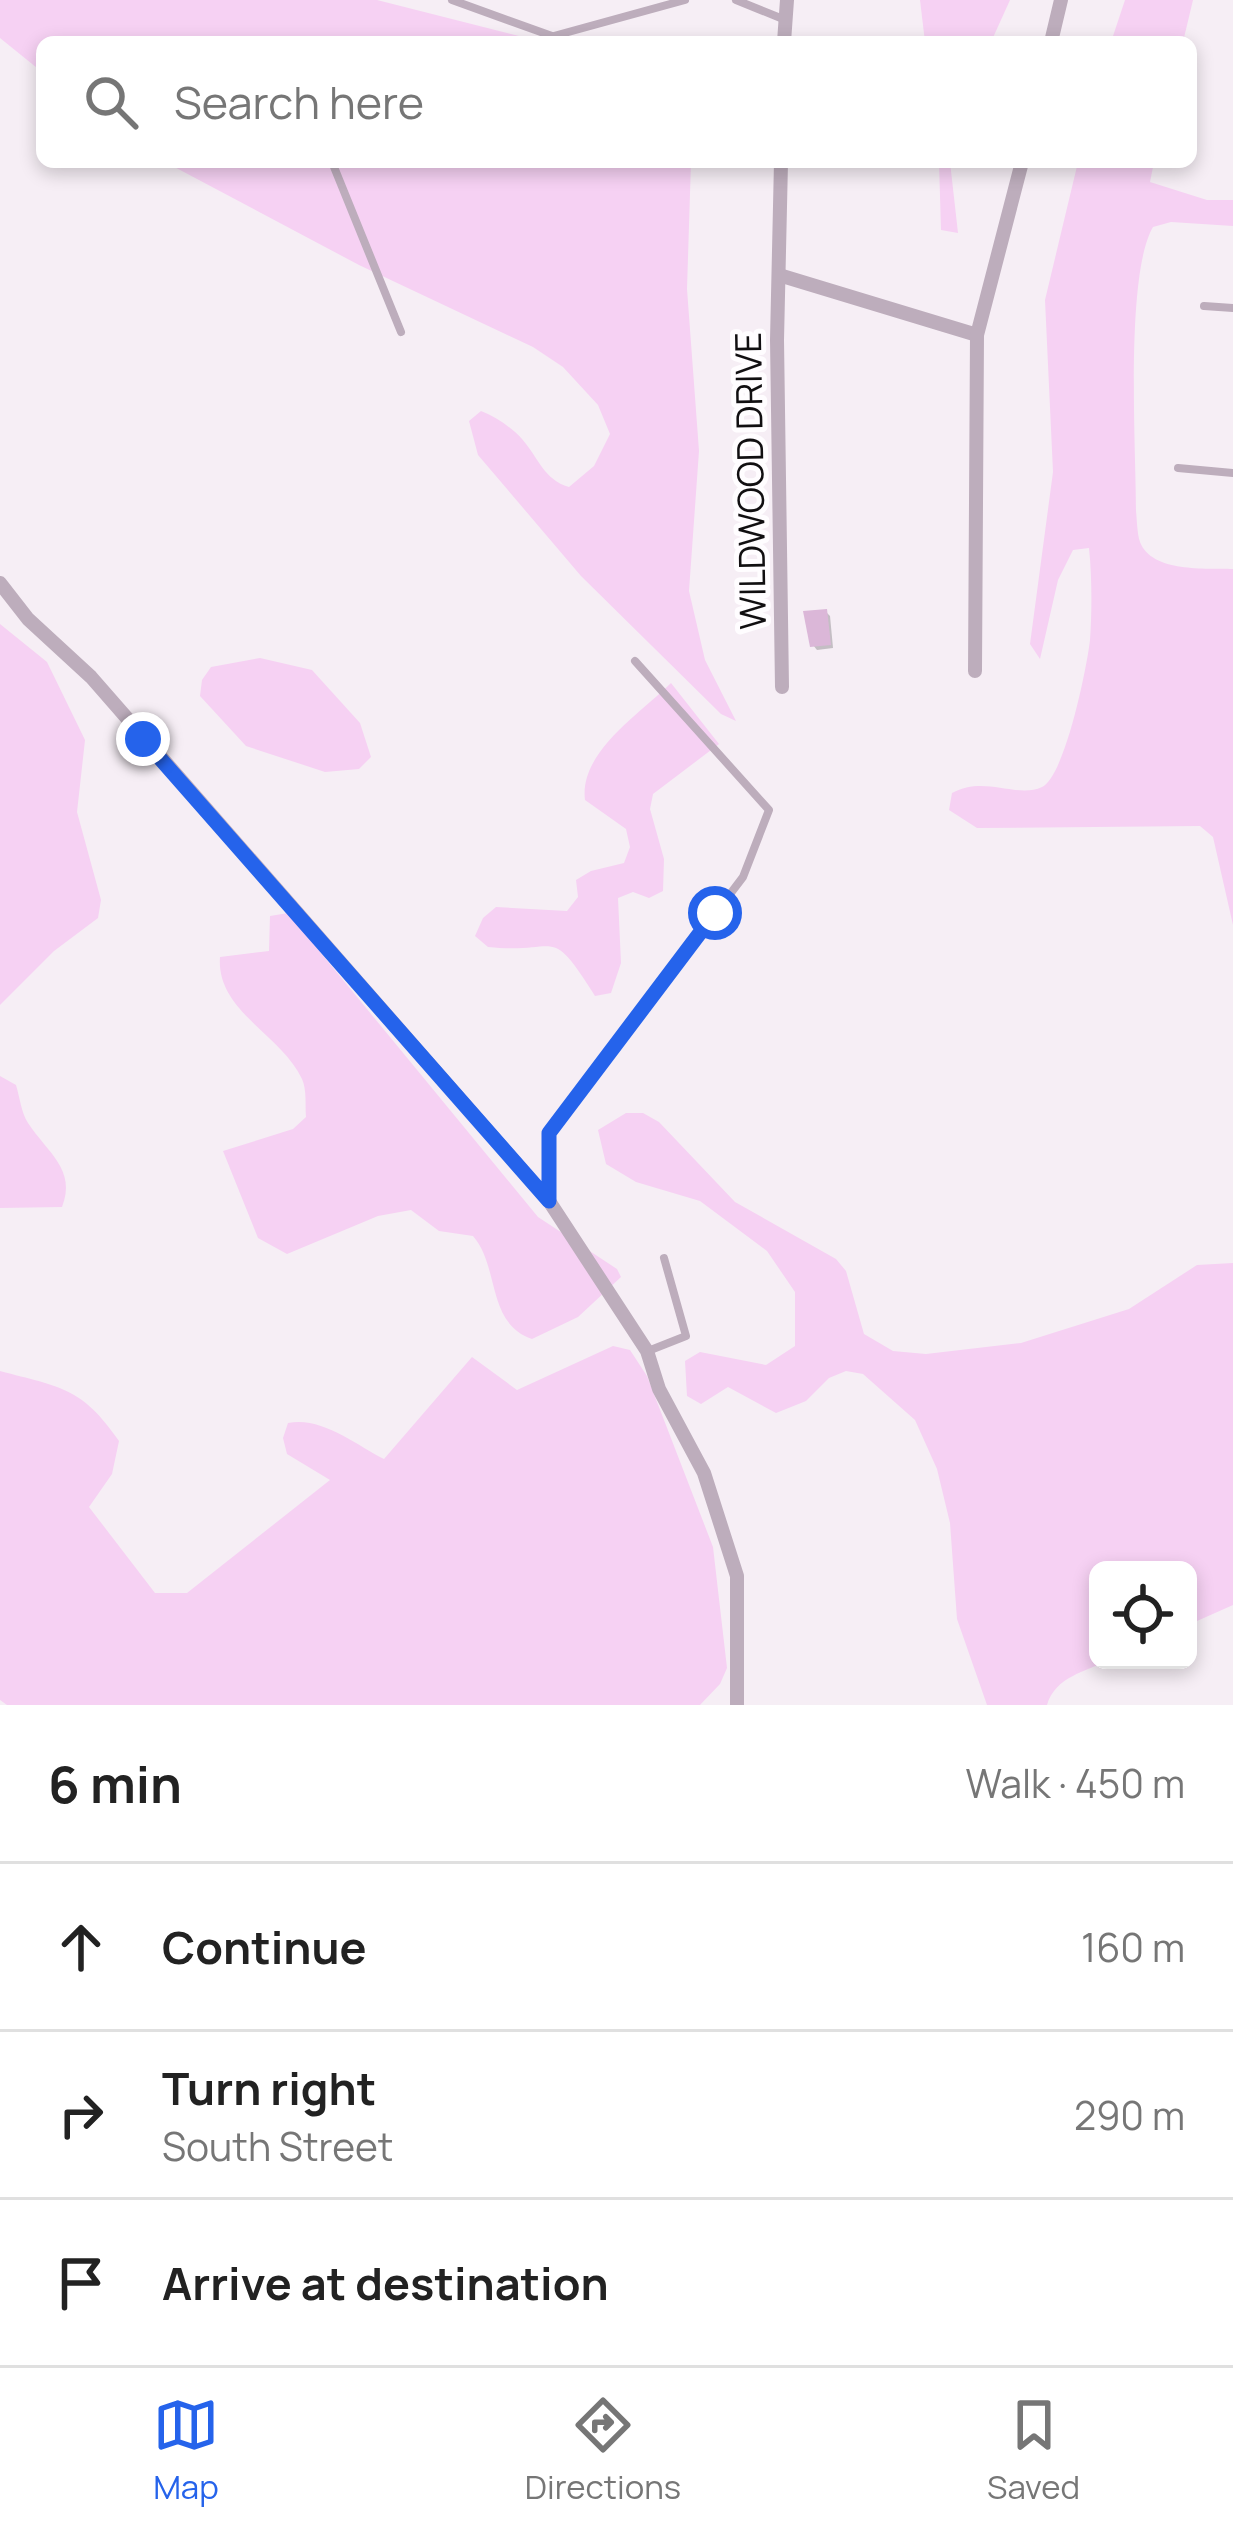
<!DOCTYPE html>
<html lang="en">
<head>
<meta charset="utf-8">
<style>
  body { margin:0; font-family:Manrope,sans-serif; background:#f2f2f2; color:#222 }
  .controls { position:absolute; right:36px; bottom:36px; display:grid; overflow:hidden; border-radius:18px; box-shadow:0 6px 18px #0003 }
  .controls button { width:108px; height:108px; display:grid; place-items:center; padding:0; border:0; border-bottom:3px solid #e0e0e0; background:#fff; color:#222; font:60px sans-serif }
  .stop { position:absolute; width:36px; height:36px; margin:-27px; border:9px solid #2563eb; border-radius:50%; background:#fff }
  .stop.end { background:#2563eb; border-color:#fff; box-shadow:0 3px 12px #0008 }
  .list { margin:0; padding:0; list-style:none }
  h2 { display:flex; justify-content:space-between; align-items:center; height:156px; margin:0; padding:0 48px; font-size:51px }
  h2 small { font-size:39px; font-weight:400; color:#767676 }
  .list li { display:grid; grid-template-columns:78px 1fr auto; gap:36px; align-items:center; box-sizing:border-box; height:168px; padding:0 48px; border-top:3px solid #e0e0e0 }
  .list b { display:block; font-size:45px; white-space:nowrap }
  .list p { margin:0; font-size:39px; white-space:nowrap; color:#767676 }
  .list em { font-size:39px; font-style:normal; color:#767676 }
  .icon { flex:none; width:66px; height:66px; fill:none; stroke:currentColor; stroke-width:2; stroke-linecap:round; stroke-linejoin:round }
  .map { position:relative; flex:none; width:1233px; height:1705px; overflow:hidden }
  .search { position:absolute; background:#fff; box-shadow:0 6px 18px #0003; left:36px; right:36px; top:36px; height:132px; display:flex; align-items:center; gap:30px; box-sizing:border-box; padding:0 42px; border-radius:18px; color:#767676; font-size:45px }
  .sheet { height:660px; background:#fff }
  nav { display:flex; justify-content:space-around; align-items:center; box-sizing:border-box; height:168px; border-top:3px solid #e0e0e0; background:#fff; font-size:33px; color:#767676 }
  nav a { display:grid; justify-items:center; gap:6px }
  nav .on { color:#2563eb }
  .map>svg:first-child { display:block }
</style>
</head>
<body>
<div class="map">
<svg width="1233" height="1705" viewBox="0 0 1233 1705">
  <rect width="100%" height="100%" fill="#f6eef5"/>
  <g fill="#f6d1f3">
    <polygon points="0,0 377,0 543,42 42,42 42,72 0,38"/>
    <polygon points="920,0 1010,0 991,42 925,42"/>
    <polygon points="1125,0 1193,0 1183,42 1111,42"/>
    <path d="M165 162H691L687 289 699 451 689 591 705 660 736 721 721 714 581 576 478 455 469 421 481 411C496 417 511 427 522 439 538 457 544 480 569 487L594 466 610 434 598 405 563 367 533 347 359 265Z"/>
    <polygon points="939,162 950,162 958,233 941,230"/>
    <path d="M1078 162H1154L1150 182 1207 200H1233V226L1171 222 1153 227C1125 275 1136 448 1136 511 1137 520 1137 533 1140 542 1152 573 1206 568 1233 569V925L1213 837 1200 826 977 828 949 810 952 793C985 775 1017 799 1042 787 1065 776 1087 667 1090 640 1092 611 1092 576 1089 548L1073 550 1058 580 1040 659 1030 644 1053 472 1045 300Z"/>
    <polygon points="0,624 47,662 85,740 77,812 101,900 98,918 54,951 0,1005"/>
    <polygon points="260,658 312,670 360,723 371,757 359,769 325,772 246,746 200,696 202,680 211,667"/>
    <path d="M671 683 719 744 653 794 650 809 664 859 663 891 649 898 633 892 618 898 621 963 611 993 595 996C548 922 561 955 488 947L475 936 483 918 496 907 567 911 578 897 576 880 591 871 624 863 630 847 626 829 585 800C579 752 640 714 671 683Z"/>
    <path d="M288 913 538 1217 617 1269 621 1277 578 1317 532 1339C486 1323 500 1267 473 1236L439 1231 411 1210 378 1216 287 1254 258 1238 223 1151 293 1129 306 1117C305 1105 307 1090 302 1079 282 1035 216 1011 220 957L269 951 270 916Z"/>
    <path d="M0 1076 16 1085C20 1098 21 1112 28 1123 47 1152 77 1170 62 1207L0 1208Z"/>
    <path d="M626 1113H643L659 1122 735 1202 836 1259 846 1271 864 1334 893 1351 926 1354 1021 1343 1129 1309 1197 1265 1233 1263V1605L1188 1625V1570H1098V1660H1110C1086 1671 1055 1677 1047 1705H987L957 1619 950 1523 937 1469 915 1420 863 1374 846 1371 829 1378 806 1401 776 1413 728 1387 701 1404 687 1396 685 1361 700 1352 766 1365 795 1346V1292L767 1251 700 1201 636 1182 606 1164 598 1130Z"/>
    <path d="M613 1346 630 1350 647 1376 713 1547 727 1668 720 1684 700 1705H7L0 1700V1371C60 1387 82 1387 119 1441L112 1474 89 1507 155 1593H187L330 1480 287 1454 283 1438 288 1423C321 1416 355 1444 384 1459L472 1357 517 1390Z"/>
  </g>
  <polygon fill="#0003" points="826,612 830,616 833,648 817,650 813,645"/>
  <polygon fill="#dbb7d8" points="827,609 831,645 810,647 803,611"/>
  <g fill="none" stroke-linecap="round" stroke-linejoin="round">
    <g stroke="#bdadbc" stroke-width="8">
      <polyline points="452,0 552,36"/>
      <polyline points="736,0 783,19"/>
      <polyline points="532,42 685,0"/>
      <polyline points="332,162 401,332"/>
      <polyline points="1204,306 1233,308"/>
      <polyline points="1178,468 1233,473"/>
      <polyline points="549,1199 549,1133 743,877 769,810 635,661"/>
      <polyline points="648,1351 686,1336 664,1258"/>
    </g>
    <g stroke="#bdadbc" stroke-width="14">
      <polyline points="784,42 787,0"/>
      <polyline points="1051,42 1061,0"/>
      <polyline points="781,162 777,340 782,687"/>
      <polyline points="779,275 977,335"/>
      <polyline points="0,583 28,619 91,677 549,1201 647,1351 659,1389 704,1473 737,1576 737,1705"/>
      <polyline points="975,671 977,335 1022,162"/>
    </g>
  </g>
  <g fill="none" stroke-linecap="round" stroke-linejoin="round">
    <polyline stroke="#2563eb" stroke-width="15" points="143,739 549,1201 549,1133 715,913"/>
  </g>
  <g text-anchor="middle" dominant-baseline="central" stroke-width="10" stroke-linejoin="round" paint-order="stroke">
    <g font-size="36" fill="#110f11" stroke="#fffdff">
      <text transform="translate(750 481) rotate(-91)">WILDWOOD DRIVE</text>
    </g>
  </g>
</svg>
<div class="controls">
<button><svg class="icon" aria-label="locate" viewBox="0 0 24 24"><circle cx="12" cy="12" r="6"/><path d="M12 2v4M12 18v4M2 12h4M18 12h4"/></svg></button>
</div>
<div class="stop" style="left:715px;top:913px"></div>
<div class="stop end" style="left:143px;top:739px"></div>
<div class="search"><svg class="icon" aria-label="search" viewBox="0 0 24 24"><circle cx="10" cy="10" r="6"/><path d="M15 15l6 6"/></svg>Search here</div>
</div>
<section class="sheet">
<h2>6 min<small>Walk · 450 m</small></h2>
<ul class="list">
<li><svg class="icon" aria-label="ahead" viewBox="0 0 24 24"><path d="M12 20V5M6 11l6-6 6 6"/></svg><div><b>Continue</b></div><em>160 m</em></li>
<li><svg class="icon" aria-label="right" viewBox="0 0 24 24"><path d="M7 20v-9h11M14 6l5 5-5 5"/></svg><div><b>Turn right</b><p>South Street</p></div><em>290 m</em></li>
<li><svg class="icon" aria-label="arrive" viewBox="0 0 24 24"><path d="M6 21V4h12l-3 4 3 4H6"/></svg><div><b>Arrive at destination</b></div></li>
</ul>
</section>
<nav>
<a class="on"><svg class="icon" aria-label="map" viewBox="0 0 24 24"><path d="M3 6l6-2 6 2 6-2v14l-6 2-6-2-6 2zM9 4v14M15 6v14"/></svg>Map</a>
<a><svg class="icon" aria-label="directions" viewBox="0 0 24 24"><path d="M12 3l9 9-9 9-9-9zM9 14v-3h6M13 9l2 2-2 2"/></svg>Directions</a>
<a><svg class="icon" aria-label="saved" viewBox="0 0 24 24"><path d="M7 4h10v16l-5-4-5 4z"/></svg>Saved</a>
</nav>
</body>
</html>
